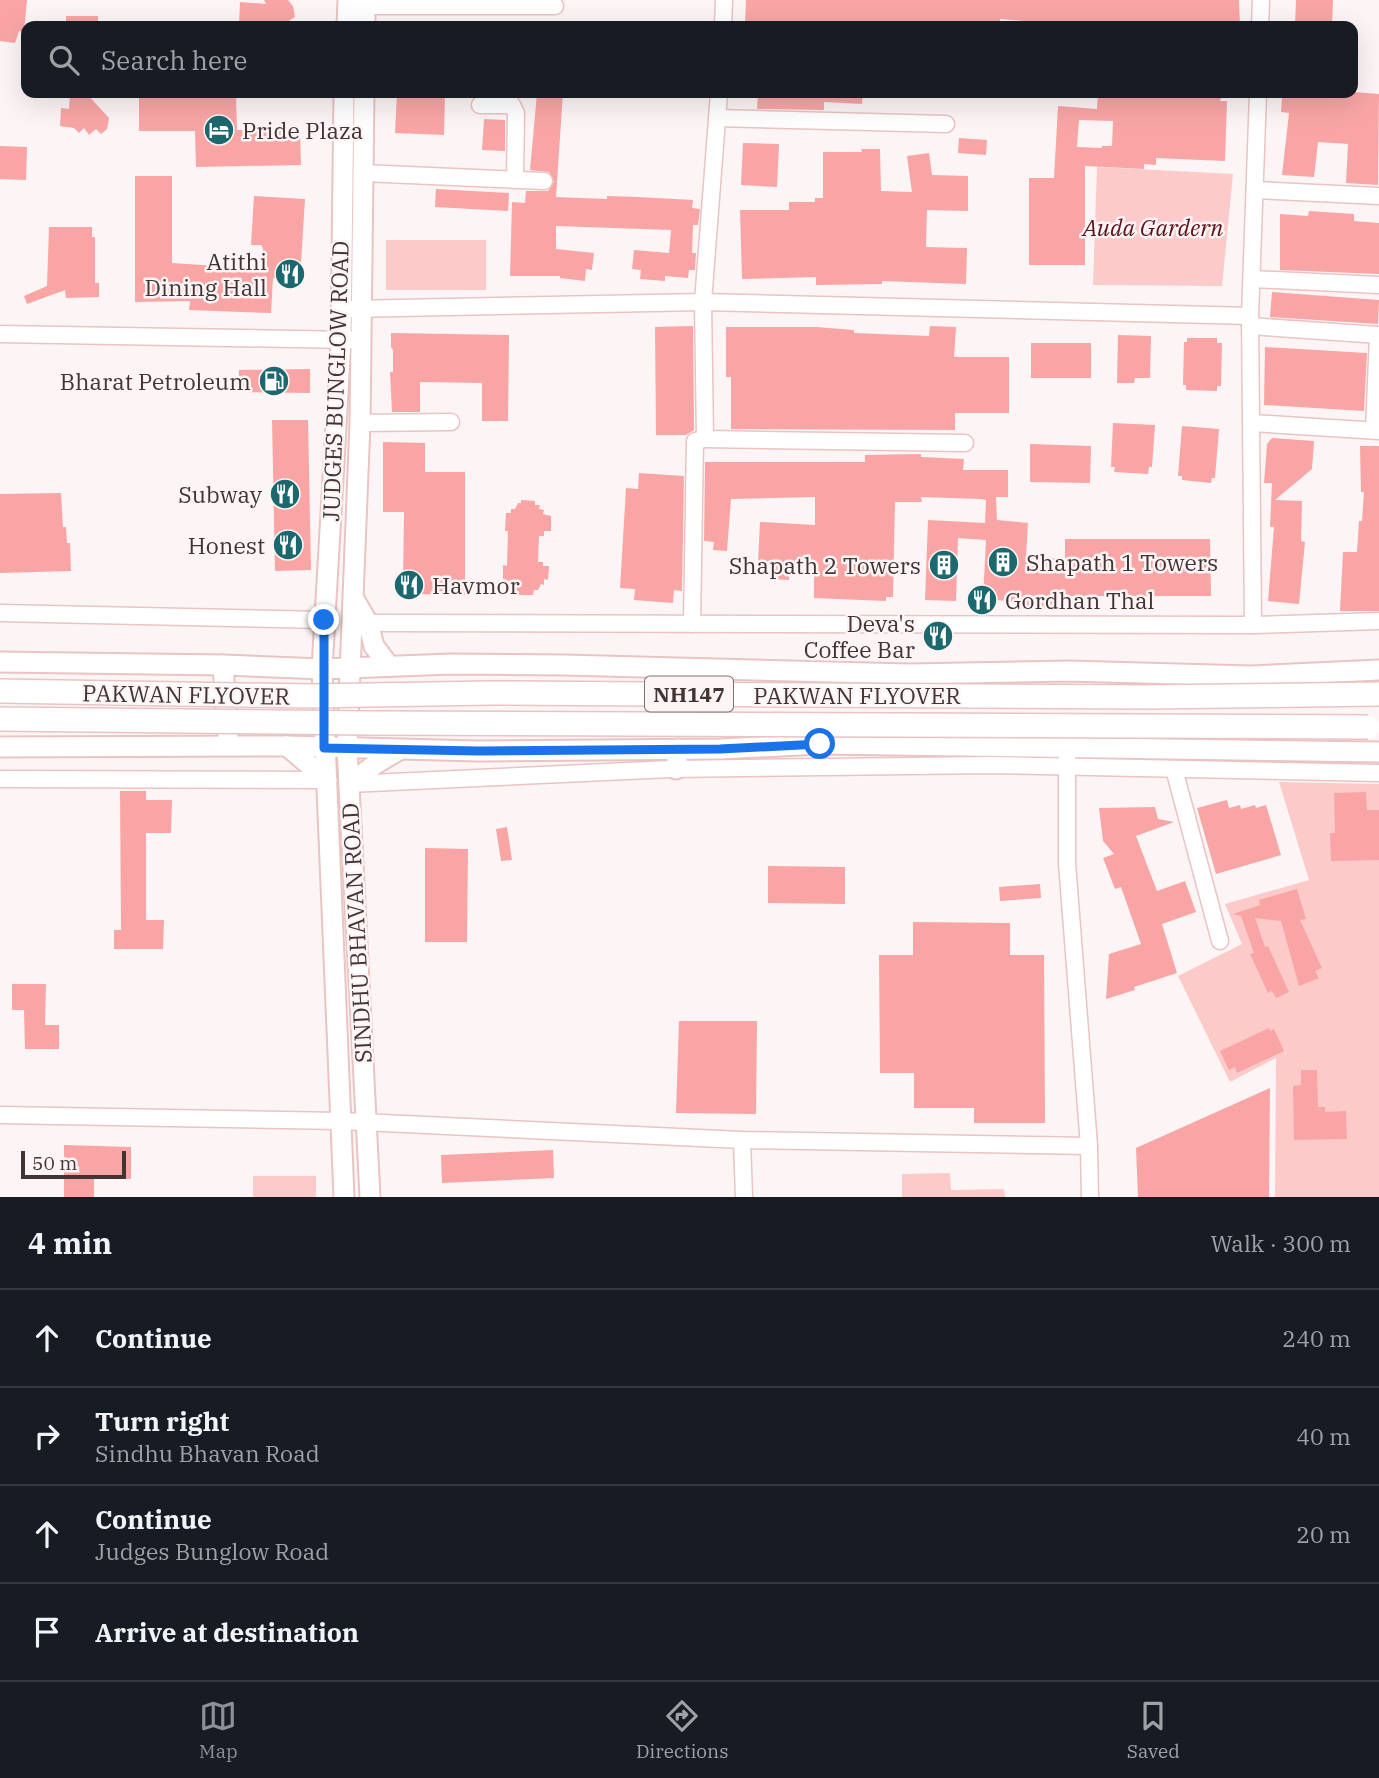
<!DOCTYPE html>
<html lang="en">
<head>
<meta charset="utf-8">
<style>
  body { margin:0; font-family:"IBM Plex Serif",serif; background:#242831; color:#f1f3f6 }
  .scale { position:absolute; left:21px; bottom:18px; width:105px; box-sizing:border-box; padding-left:7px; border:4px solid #433434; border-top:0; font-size:19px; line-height:24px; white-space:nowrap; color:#433434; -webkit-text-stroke:5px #fdf5f5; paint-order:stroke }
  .stop { position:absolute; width:21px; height:21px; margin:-16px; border:5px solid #1a73e8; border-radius:50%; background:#fff }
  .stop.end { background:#1a73e8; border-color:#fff; box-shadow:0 2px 7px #0008 }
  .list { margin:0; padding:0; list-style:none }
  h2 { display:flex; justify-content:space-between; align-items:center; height:91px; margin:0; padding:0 28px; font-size:30px }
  h2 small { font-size:23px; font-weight:400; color:#9ea1a6 }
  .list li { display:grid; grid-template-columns:46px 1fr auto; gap:21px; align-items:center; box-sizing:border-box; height:98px; padding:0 28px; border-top:2px solid #363941 }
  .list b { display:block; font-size:26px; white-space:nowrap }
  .list p { margin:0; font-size:23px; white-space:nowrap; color:#9ea1a6 }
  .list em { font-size:23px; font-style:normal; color:#9ea1a6 }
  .icon { flex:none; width:38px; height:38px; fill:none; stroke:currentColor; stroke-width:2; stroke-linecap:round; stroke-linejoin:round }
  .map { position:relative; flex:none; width:1379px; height:1197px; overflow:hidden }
  .search { position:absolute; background:#171b24; box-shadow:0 7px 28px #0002; left:21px; right:21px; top:21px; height:77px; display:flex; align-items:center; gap:18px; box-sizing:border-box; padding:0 24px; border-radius:14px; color:#9ea1a6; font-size:26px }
  .sheet { height:483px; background:#171b24 }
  nav { display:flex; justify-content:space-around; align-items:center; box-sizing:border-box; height:98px; border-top:2px solid #363941; background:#171b24; font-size:19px; color:#9ea1a6 }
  nav a { display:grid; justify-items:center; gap:4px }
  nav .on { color:#8c9099 }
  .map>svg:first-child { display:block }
</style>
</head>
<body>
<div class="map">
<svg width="1379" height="1197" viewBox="0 0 1379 1197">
  <rect width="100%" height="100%" fill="#fdf5f5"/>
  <g fill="#fbcac9">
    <polygon points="1097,167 1233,174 1222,286 1093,285"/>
    <rect x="386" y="240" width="100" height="50"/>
    <polygon points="1279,782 1379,784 1379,1197 1275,1197 1276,1058 1230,1082 1178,976 1242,944 1225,904 1309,880"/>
    <polygon points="950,1173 951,1190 1004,1189 1005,1197 902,1197 902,1174"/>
    <rect x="253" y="1176" width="63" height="21"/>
  </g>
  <g fill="#f9a5a5" fill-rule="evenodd">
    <polygon points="0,0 27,0 24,32 19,31 15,43 0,41"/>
    <polygon points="264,0 288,0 293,6 295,17 282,25 273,23 272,26 239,26 240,2 266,4"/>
    <polygon points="746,0 1239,0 1240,26 1060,26 1060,24 1000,19 1000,26 745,26"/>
    <polygon points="1296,0 1333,0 1332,26 1295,26"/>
    <rect x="66" y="16" width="32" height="10"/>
    <polygon points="1353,92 1379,94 1378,185 1346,183 1348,144 1318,142 1314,177 1282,175 1289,113 1281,112 1282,97"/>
    <polygon points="70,93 86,93 109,118 107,129 101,134 96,129 89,135 84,128 79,133 74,128 60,126 61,108 69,109"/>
    <polygon points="139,93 236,94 237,130 300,130 301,165 196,167 195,131 139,131"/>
    <polygon points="397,93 445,93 444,135 395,133"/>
    <polygon points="537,93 563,93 556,197 607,199 607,196 638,197 693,200 692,208 700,209 698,225 693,225 692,253 696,253 695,270 689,270 688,278 665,276 665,281 640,279 641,270 632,269 634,250 669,253 671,230 556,226 556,249 594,253 592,270 586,269 585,281 560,278 560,276 510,276 512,202 525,203 526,191 548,191 554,182 549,172 530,170"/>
    <polygon points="758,93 863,93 862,104 824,102 824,110 757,109"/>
    <path d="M1098 93H1223L1220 101H1227L1225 161 1156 158V165L1144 164V169L1085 166V265H1029V178H1054L1058 106 1097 109ZM1079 120 1113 121 1112 146H1102V148L1077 147Z"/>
    <polygon points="484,119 505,120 505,151 482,150"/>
    <polygon points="959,138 987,140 986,155 958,153"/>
    <polygon points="743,143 779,144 777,187 741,185"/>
    <polygon points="0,146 27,147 26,180 0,179"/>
    <polygon points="861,149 880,149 881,191 912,192 907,156 929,153 932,175 968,176 968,211 927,210 926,247 967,248 966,284 882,281 882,284 816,285 816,277 742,279 740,210 789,210 789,202 815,202 815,198 823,198 823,152 862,152"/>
    <polygon points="135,176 172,176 172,263 262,269 263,248 261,245 251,245 254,196 305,199 300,279 273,278 271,313 189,310 190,301 135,302"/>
    <polygon points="436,189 509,193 508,211 435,207"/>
    <polygon points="1309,211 1354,214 1354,221 1379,223 1379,274 1280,270 1280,214 1308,216"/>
    <polygon points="49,227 92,227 92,237 95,237 95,283 99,283 99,297 66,298 65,290 27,304 24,296 47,286"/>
    <polygon points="1272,292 1379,300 1378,324 1270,317"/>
    <polygon points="693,326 694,430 686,435 656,435 655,327"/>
    <polygon points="930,326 956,327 954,357 1009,357 1009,413 955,413 955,430 731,429 731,377 726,377 726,327 816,327 854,330 854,333 929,336"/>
    <polygon points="391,333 509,335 508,421 482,421 482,383 420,382 420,412 392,412 390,372 393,372 393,350 391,347"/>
    <polygon points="1118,335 1151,336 1150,378 1135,378 1134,383 1117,383"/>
    <polygon points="1187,338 1217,338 1217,343 1222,343 1221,386 1217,386 1217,391 1186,390 1186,385 1183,385 1184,342 1187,342"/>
    <rect x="1031" y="343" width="60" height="35"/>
    <polygon points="1265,347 1367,353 1364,411 1264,405"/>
    <polygon points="310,369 310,393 238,392 239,370"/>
    <polygon points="272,420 308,420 311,570 275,571"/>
    <polygon points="1113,423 1155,425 1152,467 1149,467 1148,474 1114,472 1115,467 1111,467"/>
    <polygon points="1182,426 1219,429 1215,478 1212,478 1211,483 1182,480 1182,476 1178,476"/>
    <polygon points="1272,438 1314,441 1312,469 1275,500 1302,501 1301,541 1305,542 1299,604 1268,601 1274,527 1270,527 1272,483 1264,483 1267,444"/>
    <polygon points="383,442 425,443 425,472 465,472 465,595 410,594 403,587 404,512 383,512"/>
    <polygon points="1030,444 1091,446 1090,483 1030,482"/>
    <polygon points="1360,446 1379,446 1379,611 1340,611 1343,552 1357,552 1359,521 1362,521 1364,492 1361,492"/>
    <polygon points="921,454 921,457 964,459 963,470 1008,470 1008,497 996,497 997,520 1028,523 1026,557 1065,559 1065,539 1210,539 1211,596 1054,596 1054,609 1023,607 1023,602 983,599 986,540 958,538 956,601 925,600 928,520 985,523 986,500 981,499 921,497 922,502 895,502 893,597 886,597 886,601 814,598 814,566 790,565 789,580 770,579 771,563 758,563 760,522 815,525 815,497 731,499 727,551 713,550 714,542 704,541 705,462 865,462 865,455"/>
    <polygon points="639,473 684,476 682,591 674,590 673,603 634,600 635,589 620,588 626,488 638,489"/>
    <polygon points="61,493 63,527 66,527 67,543 70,543 71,571 0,573 0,494"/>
    <polygon points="521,500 535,501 535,505 540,505 539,509 544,510 543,514 551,516 551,531 544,531 544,536 539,536 538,562 543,562 543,566 549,566 548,580 544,579 544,585 541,584 538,590 534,590 533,595 516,595 517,590 513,590 511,584 507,584 508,580 503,579 503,565 507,566 508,531 505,531 506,513 511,513 511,509 515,509 518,503 521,503"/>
    <polygon points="120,791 146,791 146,800 172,800 171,833 146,833 146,920 164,920 163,949 114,949 114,930 121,930"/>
    <polygon points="1366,792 1367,810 1379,810 1379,860 1331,861 1330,833 1335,833 1334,793"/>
    <polygon points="1227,800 1229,808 1240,805 1241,809 1255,805 1256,808 1266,805 1281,855 1216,874 1197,808"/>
    <polygon points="1155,807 1158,819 1174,822 1136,836 1157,891 1185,881 1196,912 1162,924 1177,973 1134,987 1135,990 1106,999 1109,954 1141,944 1121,887 1115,889 1103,858 1114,854 1103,841 1099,808"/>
    <polygon points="507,827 512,860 501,861 496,829"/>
    <polygon points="425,848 468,849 467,942 425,942"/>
    <polygon points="768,866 845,867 845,904 768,903"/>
    <polygon points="1040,884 1041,898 1000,901 999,887"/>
    <polygon points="1297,889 1306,919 1300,920 1322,968 1315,971 1319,978 1299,986 1281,921 1255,918 1265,947 1268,946 1289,992 1276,998 1272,991 1268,993 1250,954 1254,953 1241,916 1233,914 1260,905 1259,900"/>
    <polygon points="913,922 1010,923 1010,955 1044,955 1045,1123 974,1123 974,1108 914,1108 914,1073 880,1073 879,955 913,955"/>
    <polygon points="12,984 46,984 45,1025 59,1025 59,1049 25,1049 24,1010 12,1010"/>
    <polygon points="679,1021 757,1021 756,1114 676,1113"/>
    <polygon points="1269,1028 1270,1031 1274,1029 1284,1051 1237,1073 1235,1067 1229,1070 1220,1051"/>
    <polygon points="1301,1070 1317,1070 1318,1107 1325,1107 1325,1112 1346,1111 1347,1139 1294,1140 1293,1086 1301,1085"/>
    <polygon points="1270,1088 1269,1197 1138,1197 1136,1148"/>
    <polygon points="64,1145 131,1147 131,1179 94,1178 94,1197 64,1197"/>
    <polygon points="553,1150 554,1178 442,1183 441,1155"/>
  </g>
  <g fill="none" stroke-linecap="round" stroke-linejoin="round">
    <g stroke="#e9c4c3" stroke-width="19">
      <g id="minor">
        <polyline points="365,6 555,6"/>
        <polyline points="723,26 724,0"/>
        <polyline points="1260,26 1261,0"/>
        <polyline points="719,93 703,302 705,439 965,443"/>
        <polyline points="480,105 512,105 516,113 515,180"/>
        <polyline points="717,118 946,124"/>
        <polyline points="363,173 544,181"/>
        <polyline points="1255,190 1379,196"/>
        <polyline points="1252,279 1379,285"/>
        <polyline points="350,309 703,302 1250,316"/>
        <polyline points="1250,326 1379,335"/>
        <polyline points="0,334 351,340"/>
        <polyline points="360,423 451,422"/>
        <polyline points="1252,423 1379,431"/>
        <polyline points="1374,430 1378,335"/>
        <polyline points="0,613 324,620"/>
        <polyline points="368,623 1253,625 1379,621"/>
        <polyline points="692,624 695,441 705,439"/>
        <polyline points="1253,625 1250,316 1258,93"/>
        <polyline points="1067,757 1067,863 1089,1146"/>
        <polyline points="1174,769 1220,941"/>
        <polyline points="0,779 327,780"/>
        <polyline points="349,784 671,769 991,765 1379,773"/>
        <polyline points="0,1115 341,1121 742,1140 1089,1146 1090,1197"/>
        <polyline points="742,1140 744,1197"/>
      </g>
    </g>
    <g stroke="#e9c4c3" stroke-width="23">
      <g id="major">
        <polyline points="347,26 348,0"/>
        <polyline points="365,26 365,0"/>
        <polyline points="344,93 341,340 322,669 344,1197"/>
        <polyline points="364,93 360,423 347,747 370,1197"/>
        <polyline points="354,599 368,623 374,646 389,666"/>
        <polyline points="0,662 223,665 322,669 451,664 564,665 909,674 1068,671 1251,676 1379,670"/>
        <polyline points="223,665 228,737"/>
        <polyline points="287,746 327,780"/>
        <polyline points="0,747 287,746 478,751 720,749 820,744 1379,752"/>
        <polyline points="676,769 678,749"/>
        <polyline points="349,784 377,763 399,750"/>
      </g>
    </g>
    <use href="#minor" stroke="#fff" stroke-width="16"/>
    <use href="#major" stroke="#fff" stroke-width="19"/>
    <g stroke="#e9c4c3" stroke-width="26" stroke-linecap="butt">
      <g id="highway-bridge">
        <polyline points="0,691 310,696 490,693 1146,697 1379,694"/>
        <polyline points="0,719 369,723 1368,727"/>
      </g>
    </g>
    <use href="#highway-bridge" stroke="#fff" stroke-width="23"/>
  </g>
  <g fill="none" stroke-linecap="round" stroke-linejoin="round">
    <polyline stroke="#1a73e8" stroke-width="9" points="324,620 324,748 478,751 720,749 820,744"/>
  </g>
  <defs>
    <g id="hotel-disc" transform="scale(1.575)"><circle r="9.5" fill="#1c686f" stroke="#fdf5f5"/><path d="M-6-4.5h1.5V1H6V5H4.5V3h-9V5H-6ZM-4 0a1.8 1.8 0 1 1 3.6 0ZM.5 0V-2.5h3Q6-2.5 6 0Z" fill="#fff"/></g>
    <g id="restaurant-disc" transform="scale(1.575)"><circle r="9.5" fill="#1c686f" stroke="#fdf5f5"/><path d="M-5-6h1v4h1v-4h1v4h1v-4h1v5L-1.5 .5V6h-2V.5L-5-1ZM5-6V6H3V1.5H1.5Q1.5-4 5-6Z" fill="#fff"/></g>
    <g id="fuel-disc" transform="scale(1.575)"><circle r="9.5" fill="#1c686f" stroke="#fdf5f5"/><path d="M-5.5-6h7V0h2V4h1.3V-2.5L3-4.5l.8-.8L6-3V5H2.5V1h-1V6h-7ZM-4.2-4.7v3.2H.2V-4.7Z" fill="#fff"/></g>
    <g id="building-disc" transform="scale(1.575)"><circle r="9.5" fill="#1c686f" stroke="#fdf5f5"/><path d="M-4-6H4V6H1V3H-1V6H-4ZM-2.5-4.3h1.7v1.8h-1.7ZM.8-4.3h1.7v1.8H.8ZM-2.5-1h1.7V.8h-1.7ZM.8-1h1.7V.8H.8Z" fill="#fff"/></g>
  </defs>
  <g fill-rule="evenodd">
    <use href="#hotel-disc" x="219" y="130"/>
    <use href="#restaurant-disc" x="290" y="274"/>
    <use href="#fuel-disc" x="274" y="381"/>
    <use href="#restaurant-disc" x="285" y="494"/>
    <use href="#restaurant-disc" x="288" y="545"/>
    <use href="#building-disc" x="1003" y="562"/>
    <use href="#building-disc" x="944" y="565"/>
    <use href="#restaurant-disc" x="409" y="585"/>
    <use href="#restaurant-disc" x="982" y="600"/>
    <use href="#restaurant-disc" x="938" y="636"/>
  </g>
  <g text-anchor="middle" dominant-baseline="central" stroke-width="5" stroke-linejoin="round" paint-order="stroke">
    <rect fill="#fdf5f5" stroke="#7b6e6e" stroke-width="2" x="645" y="676.5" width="88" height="35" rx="5"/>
    <g font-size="21" font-weight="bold" fill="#433434">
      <text x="689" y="694">NH147</text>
    </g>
    <g font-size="23" fill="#433434" stroke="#fdf5f5" text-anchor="end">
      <text x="242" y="130" text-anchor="start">Pride Plaza</text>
      <text x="267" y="261">Atithi<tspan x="267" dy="26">Dining Hall</tspan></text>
      <text x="251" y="381">Bharat Petroleum</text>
      <text x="262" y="494">Subway</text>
      <text x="265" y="545">Honest</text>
      <text x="1026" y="562" text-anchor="start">Shapath 1 Towers</text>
      <text x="921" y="565">Shapath 2 Towers</text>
      <text x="432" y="585" text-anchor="start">Havmor</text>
      <text x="1005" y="600" text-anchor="start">Gordhan Thal</text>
      <text x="915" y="623">Deva's<tspan x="915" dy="26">Coffee Bar</tspan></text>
    </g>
    <g font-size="23" font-style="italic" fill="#5c121b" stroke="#fdf5f5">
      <text x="1153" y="227">Auda Gardern</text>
    </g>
    <g font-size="23" fill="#433434" stroke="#fdf5f5">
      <text transform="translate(335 381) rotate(-88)">JUDGES BUNGLOW ROAD</text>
      <text transform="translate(186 694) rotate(1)">PAKWAN FLYOVER</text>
      <text x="857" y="695">PAKWAN FLYOVER</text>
      <text transform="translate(356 933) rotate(-93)">SINDHU BHAVAN ROAD</text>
    </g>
  </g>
</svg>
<div class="scale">50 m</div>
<div class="stop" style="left:820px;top:744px"></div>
<div class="stop end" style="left:324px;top:620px"></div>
<div class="search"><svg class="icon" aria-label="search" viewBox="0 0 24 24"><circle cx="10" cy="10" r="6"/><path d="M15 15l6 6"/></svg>Search here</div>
</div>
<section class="sheet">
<h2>4 min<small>Walk · 300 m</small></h2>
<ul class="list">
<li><svg class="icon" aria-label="ahead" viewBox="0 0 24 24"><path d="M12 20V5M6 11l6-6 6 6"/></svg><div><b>Continue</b></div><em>240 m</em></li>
<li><svg class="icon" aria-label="right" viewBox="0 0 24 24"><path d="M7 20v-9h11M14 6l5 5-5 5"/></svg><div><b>Turn right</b><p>Sindhu Bhavan Road</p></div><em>40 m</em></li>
<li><svg class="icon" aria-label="ahead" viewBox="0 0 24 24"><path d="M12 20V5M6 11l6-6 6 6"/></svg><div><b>Continue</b><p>Judges Bunglow Road</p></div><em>20 m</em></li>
<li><svg class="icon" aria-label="arrive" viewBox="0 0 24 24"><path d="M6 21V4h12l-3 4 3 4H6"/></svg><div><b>Arrive at destination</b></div></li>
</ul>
</section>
<nav>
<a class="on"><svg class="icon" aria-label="map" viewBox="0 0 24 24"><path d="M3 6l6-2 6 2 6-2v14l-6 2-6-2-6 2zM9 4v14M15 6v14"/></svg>Map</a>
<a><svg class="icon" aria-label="directions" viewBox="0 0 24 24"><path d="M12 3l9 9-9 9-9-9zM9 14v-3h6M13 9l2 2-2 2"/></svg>Directions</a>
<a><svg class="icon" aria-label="saved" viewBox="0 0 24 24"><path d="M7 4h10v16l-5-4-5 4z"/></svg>Saved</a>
</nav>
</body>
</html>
